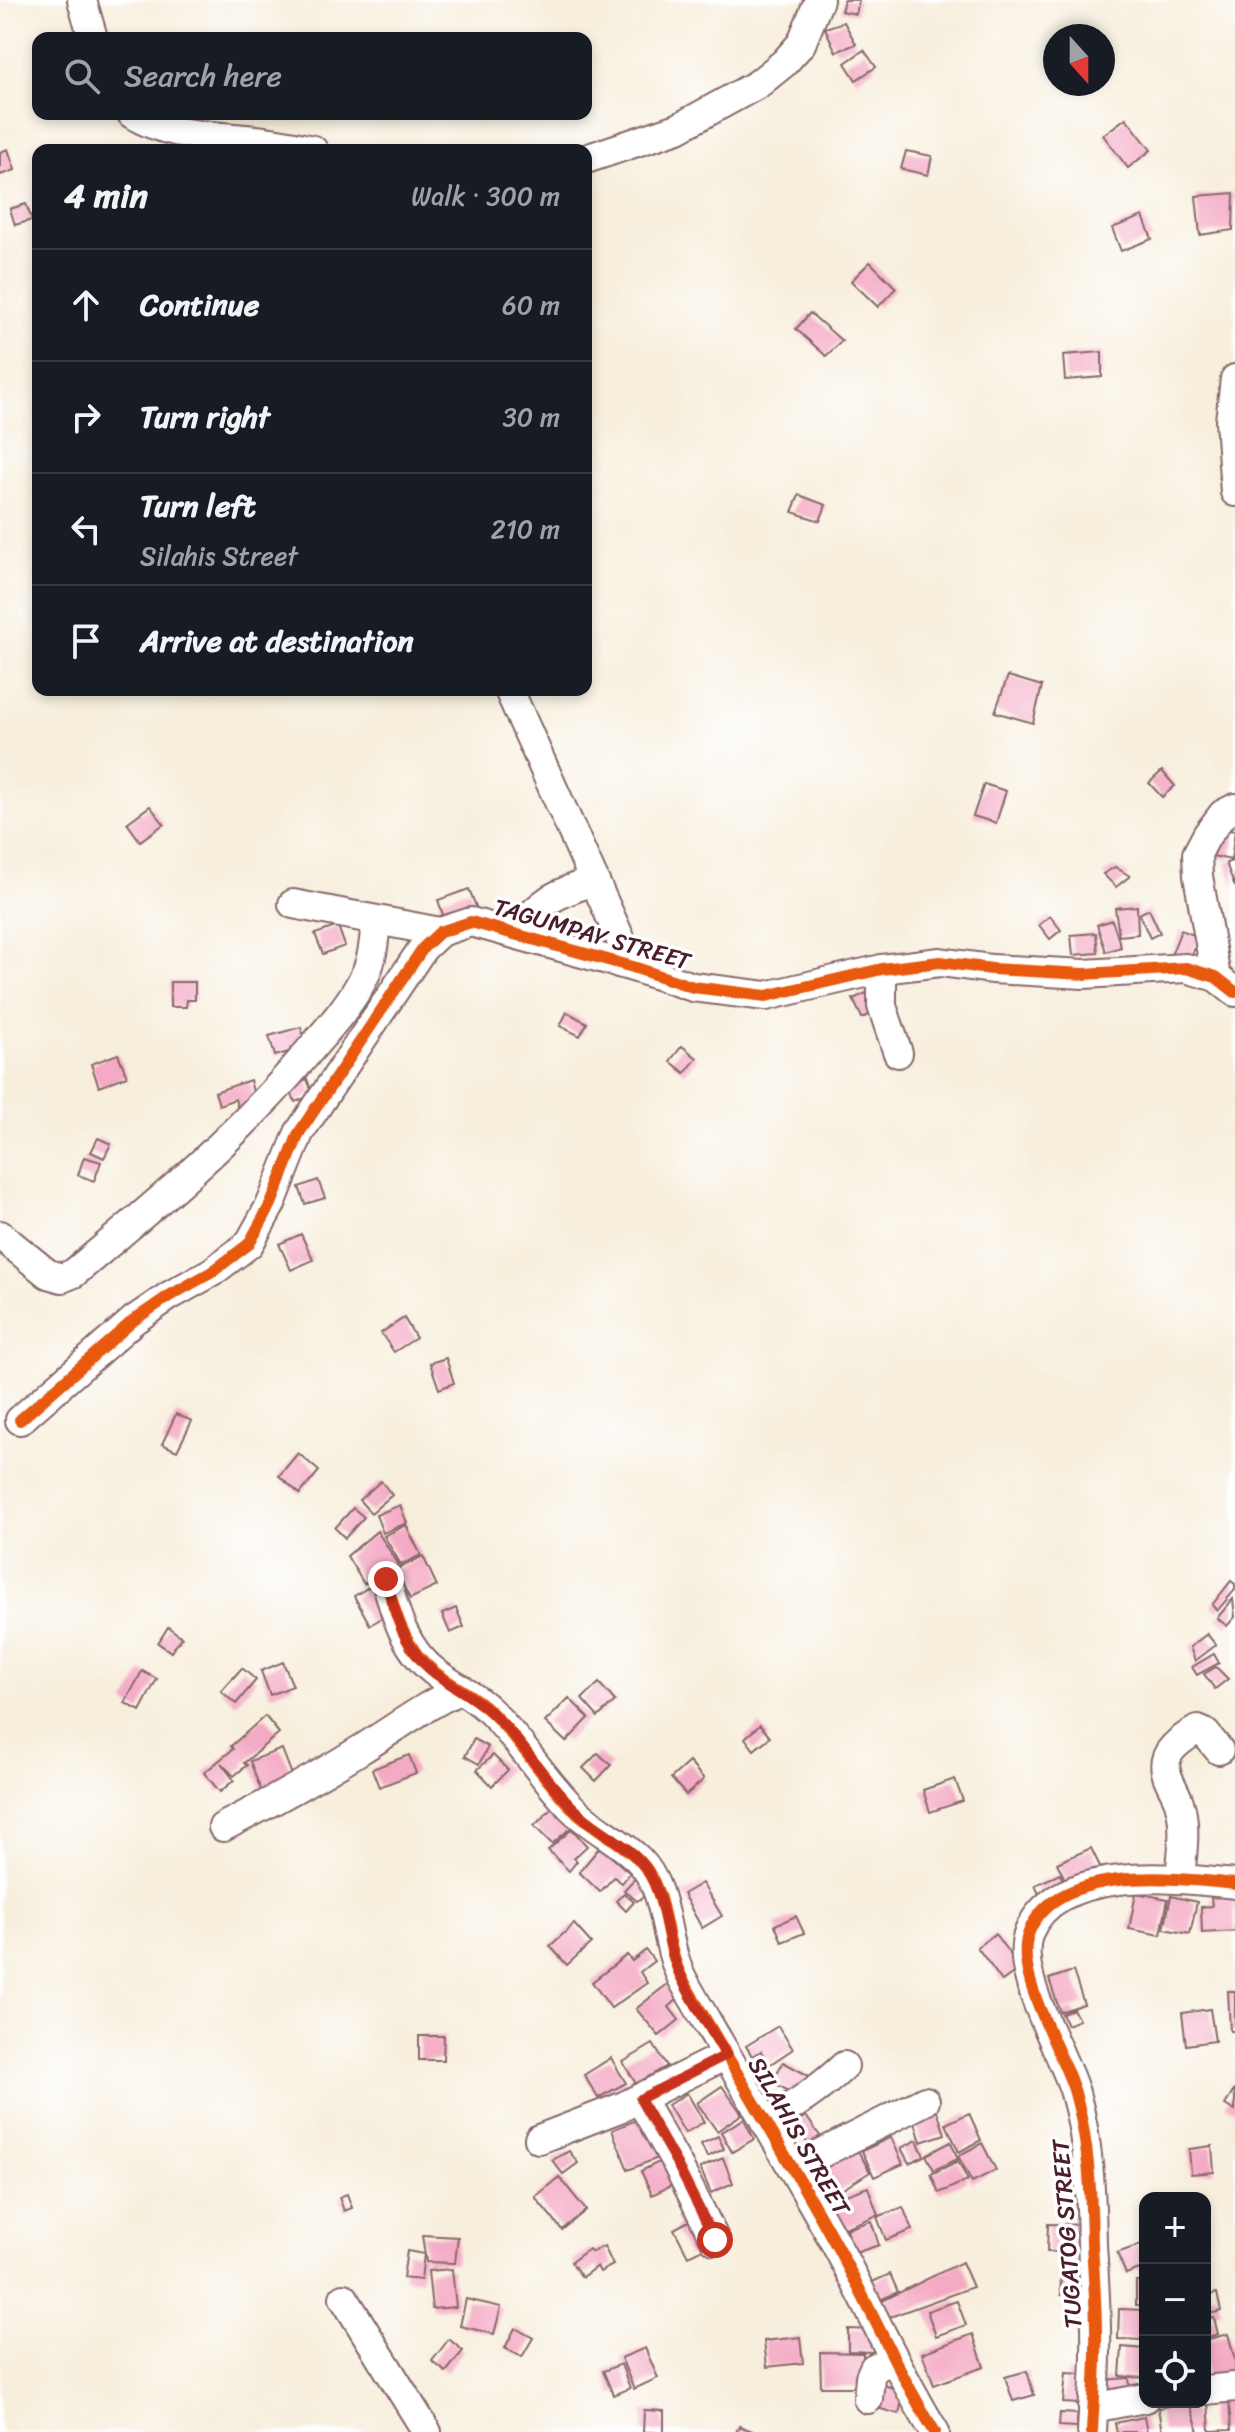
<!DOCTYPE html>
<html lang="en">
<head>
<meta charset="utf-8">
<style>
  body { margin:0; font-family:Sriracha,sans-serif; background:#20242c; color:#f1f3f6 }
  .controls { position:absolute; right:24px; bottom:24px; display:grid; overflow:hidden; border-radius:16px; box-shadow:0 4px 12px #0003 }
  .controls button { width:72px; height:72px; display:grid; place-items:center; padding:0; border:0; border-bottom:2px solid #363941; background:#171b24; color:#f1f3f6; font:40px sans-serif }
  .compass { position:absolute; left:1043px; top:24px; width:72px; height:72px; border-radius:50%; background:#171b24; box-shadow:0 4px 12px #0003; rotate:159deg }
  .stop { position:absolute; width:24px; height:24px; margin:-18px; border:6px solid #c8321e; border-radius:50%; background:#fff }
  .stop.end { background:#c8321e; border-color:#fff; box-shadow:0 2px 8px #0008 }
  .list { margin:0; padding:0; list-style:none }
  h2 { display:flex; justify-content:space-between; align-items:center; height:104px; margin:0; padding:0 32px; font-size:34px }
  h2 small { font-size:26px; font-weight:400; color:#9ea1a6 }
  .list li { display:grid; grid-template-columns:52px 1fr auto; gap:24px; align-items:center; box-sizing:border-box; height:112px; padding:0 32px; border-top:2px solid #363941 }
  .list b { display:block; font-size:30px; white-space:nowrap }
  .list p { margin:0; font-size:26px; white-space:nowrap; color:#9ea1a6 }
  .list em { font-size:26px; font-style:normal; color:#9ea1a6 }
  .icon { flex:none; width:44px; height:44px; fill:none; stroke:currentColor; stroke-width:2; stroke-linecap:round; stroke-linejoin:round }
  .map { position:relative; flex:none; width:1235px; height:2432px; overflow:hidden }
  .search { position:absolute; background:#171b24; box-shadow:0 4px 12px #0003; left:32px; top:32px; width:560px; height:88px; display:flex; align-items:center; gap:20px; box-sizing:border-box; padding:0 28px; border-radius:16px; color:#9ea1a6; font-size:30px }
  .panel { position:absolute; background:#171b24; box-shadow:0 4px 12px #0003; left:32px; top:144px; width:560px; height:552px; border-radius:16px }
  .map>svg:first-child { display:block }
</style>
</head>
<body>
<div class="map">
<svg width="1235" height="2432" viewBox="0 0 1235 2432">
  <rect width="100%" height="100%" fill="#fff"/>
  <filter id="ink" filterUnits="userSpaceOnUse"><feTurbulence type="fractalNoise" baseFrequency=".0125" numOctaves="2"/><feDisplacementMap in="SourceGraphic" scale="16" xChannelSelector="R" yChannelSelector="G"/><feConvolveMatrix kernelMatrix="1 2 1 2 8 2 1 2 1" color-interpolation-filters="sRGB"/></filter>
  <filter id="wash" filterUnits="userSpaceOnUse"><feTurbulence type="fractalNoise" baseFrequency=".006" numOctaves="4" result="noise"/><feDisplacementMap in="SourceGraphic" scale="32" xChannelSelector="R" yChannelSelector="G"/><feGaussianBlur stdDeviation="1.8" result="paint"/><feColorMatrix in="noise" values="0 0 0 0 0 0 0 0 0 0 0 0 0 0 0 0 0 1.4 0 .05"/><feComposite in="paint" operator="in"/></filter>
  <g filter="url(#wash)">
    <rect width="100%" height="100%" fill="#f7eedc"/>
    <g id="blocks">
      <g fill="#f4aac5">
        <polygon points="844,0 859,0 856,14 841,11"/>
        <polygon points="844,22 856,44 836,52 825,28"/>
        <polygon points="864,50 876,67 856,80 845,63"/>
        <polygon points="1126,118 1151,150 1128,168 1103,135"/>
        <polygon points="8,149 15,170 0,175 0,152"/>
        <polygon points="906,151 932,156 928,175 901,169"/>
        <polygon points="1234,193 1233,230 1200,235 1196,196"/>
        <polygon points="26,204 32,220 15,225 10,209"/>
        <polygon points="1143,216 1152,239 1121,251 1112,228"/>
        <polygon points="870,262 896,288 878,307 851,281"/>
        <polygon points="810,313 842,341 826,356 796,329"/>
        <polygon points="1102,352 1102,377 1065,380 1063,355"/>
        <polygon points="799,495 826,505 820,521 792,512"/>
        <polygon points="1008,676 1042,686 1033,723 995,712"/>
        <polygon points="1162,771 1175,786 1162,797 1149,783"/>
        <polygon points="984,784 1006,791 996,823 973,816"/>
        <polygon points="150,806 164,824 140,841 127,823"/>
        <polygon points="1220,828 1235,831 1231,860 1208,855"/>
        <polygon points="1235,860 1235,887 1226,863"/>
        <polygon points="1115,867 1130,876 1116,887 1103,874"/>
        <polygon points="469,889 479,914 447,927 438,900"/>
        <polygon points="1137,906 1138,934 1119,936 1115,908"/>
        <polygon points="1149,909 1160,933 1150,938 1139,914"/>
        <polygon points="1050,916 1061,930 1050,939 1039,925"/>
        <polygon points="1112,920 1121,947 1106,952 1097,925"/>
        <polygon points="338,926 345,946 323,954 315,934"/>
        <polygon points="1181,930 1199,937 1188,965 1170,958"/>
        <polygon points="1096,933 1098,953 1073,955 1071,935"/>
        <polygon points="170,982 195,982 195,1000 187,1000 186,1007 170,1007"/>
        <polygon points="873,990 881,1010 862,1018 853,999"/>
        <polygon points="567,1012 587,1023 580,1036 560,1026"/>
        <polygon points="301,1027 306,1047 275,1056 269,1036"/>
        <polygon points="682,1046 697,1058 685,1073 670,1061"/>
        <polygon points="118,1054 127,1076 99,1087 91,1064"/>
        <polygon points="307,1079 313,1095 295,1102 289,1085"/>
        <polygon points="250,1080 256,1104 238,1109 235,1099 219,1105 215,1092"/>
        <polygon points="98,1138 111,1144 104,1158 91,1152"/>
        <polygon points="84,1157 101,1162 94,1181 78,1175"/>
        <polygon points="318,1180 325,1198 305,1204 299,1187"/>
        <polygon points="301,1234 313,1260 291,1270 279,1244"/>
        <polygon points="404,1318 416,1338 394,1352 381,1333"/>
        <polygon points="446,1358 454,1383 439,1389 430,1363"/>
        <polygon points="176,1414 192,1421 177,1451 162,1444"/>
        <polygon points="298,1453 319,1471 300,1494 279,1476"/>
        <polygon points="381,1481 392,1495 371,1513 359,1500"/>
        <polygon points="400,1505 407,1523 383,1533 376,1515"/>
        <polygon points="353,1508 364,1517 345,1538 335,1528"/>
        <polygon points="406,1525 421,1555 401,1565 384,1536"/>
        <polygon points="377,1531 399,1565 364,1584 347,1556"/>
        <polygon points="423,1556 437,1586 410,1599 396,1570"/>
        <polygon points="1231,1581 1235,1584 1235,1590 1217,1611 1212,1605"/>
        <polygon points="374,1584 391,1613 370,1625 354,1596"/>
        <polygon points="1233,1599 1235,1617 1227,1626 1217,1618"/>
        <polygon points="456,1608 464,1627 450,1633 442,1614"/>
        <polygon points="168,1627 182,1637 171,1652 158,1643"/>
        <polygon points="1207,1634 1216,1645 1195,1661 1190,1647"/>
        <polygon points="1214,1654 1219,1663 1197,1675 1192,1667"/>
        <polygon points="283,1662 293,1686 270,1695 261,1671"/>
        <polygon points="1216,1667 1228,1679 1215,1689 1204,1674"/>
        <polygon points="242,1668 256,1680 236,1704 221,1691"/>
        <polygon points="142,1671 157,1679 140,1711 125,1703"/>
        <polygon points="599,1683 615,1701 598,1717 582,1699"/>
        <polygon points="569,1698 589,1718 566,1742 545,1722"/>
        <polygon points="265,1716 279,1733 244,1763 247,1765 234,1776 221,1763 234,1780 220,1792 204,1773 233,1749 231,1746"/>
        <polygon points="760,1725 770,1737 754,1750 745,1738"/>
        <polygon points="474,1739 488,1747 479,1764 465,1756"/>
        <polygon points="282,1749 292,1775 265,1801 250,1761"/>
        <polygon points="598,1753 611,1765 596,1781 583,1768"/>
        <polygon points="409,1755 416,1773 379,1787 372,1769"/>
        <polygon points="493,1755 508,1770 492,1786 477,1770"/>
        <polygon points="689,1762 704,1779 686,1795 671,1778"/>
        <polygon points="955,1779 963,1801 930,1812 923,1790"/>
        <polygon points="557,1803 574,1825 552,1844 534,1826"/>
        <polygon points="572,1829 587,1846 574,1858 577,1861 569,1871 548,1850"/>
        <polygon points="600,1847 630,1873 622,1883 614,1877 600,1892 579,1872"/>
        <polygon points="1091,1848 1105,1877 1071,1892 1057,1863"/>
        <polygon points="641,1872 653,1890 637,1901 624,1890"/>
        <polygon points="1060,1874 1069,1893 1043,1904 1035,1885"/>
        <polygon points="702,1883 722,1916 702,1928 683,1894"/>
        <polygon points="624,1893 634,1902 626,1911 616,1901"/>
        <polygon points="1136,1893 1168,1899 1161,1935 1129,1929"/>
        <polygon points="1234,1895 1235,1931 1202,1933 1201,1907 1212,1906 1211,1898"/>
        <polygon points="1171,1896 1197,1902 1190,1934 1164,1929"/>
        <polygon points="796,1916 804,1933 782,1942 775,1925"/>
        <polygon points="574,1924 591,1943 567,1965 550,1946"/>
        <polygon points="995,1934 1020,1968 1002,1981 977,1947"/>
        <polygon points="646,1950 654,1961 640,1972 647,1983 611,2008 592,1982 627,1955 632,1961"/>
        <polygon points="1073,1971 1084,2004 1060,2012 1049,1979"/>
        <polygon points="670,1982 681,1996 669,2007 679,2020 659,2036 636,2009"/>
        <polygon points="1228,1991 1235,1991 1235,2031 1230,2031"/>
        <polygon points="1073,2009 1079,2020 1067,2025 1062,2014"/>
        <polygon points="1210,2009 1215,2041 1186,2045 1182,2013"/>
        <polygon points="778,2026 793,2049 769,2065 761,2051 752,2056 746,2046"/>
        <polygon points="419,2036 444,2036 443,2060 419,2060"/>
        <polygon points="653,2044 667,2066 636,2084 623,2062"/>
        <polygon points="611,2058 626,2083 598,2098 584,2075"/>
        <polygon points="783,2062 811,2077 800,2097 772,2082"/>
        <polygon points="722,2086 742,2114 717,2131 697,2103"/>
        <polygon points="1235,2089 1235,2111 1225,2105"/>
        <polygon points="687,2093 704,2122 685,2133 668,2105"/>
        <polygon points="935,2105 945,2134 921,2142 912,2112"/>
        <polygon points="969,2113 981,2140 959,2152 946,2124"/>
        <polygon points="646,2116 663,2156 628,2170 612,2130"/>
        <polygon points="806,2116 820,2136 808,2144 795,2122"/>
        <polygon points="744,2119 754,2139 732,2152 721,2132"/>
        <polygon points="718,2136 724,2149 707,2157 701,2144"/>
        <polygon points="891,2137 903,2164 874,2177 862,2151"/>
        <polygon points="917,2140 924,2156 909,2163 901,2148"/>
        <polygon points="853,2142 870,2172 837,2193 818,2165"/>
        <polygon points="951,2142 958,2159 934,2170 926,2155"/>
        <polygon points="982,2143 996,2170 972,2182 958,2156"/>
        <polygon points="1212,2146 1214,2172 1191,2174 1189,2149"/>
        <polygon points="569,2151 578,2163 563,2174 552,2160"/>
        <polygon points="669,2157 681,2181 652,2195 641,2171"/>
        <polygon points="723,2158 733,2183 711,2193 700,2168"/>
        <polygon points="958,2161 968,2180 939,2193 931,2174"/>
        <polygon points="559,2177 586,2210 562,2230 535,2197"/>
        <polygon points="868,2187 878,2215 839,2230 829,2201"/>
        <polygon points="347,2194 352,2208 344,2211 339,2197"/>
        <polygon points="903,2207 912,2230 886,2240 877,2217"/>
        <polygon points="700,2215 714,2244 688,2256 674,2229"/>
        <polygon points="871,2221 879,2245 855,2253 846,2229"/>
        <polygon points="1048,2224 1086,2225 1086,2251 1047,2252"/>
        <polygon points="422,2235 458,2237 455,2263 426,2262"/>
        <polygon points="1145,2243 1145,2267 1126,2274 1117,2253"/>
        <polygon points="604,2246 613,2265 600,2272 597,2266 582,2277 571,2262 589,2249 592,2252"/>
        <polygon points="407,2251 424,2254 421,2280 403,2278"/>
        <polygon points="1092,2261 1093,2293 1061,2295 1060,2263"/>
        <polygon points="962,2262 973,2287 887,2318 880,2302"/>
        <polygon points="452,2269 456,2307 432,2309 428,2271"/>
        <polygon points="890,2274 898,2292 878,2301 870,2283"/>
        <rect x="1136" y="2281" width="9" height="24"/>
        <polygon points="1217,2293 1221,2311 1205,2315 1205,2296"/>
        <polygon points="466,2299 501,2307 494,2334 460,2326"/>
        <polygon points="957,2301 966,2325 936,2336 927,2311"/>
        <polygon points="1119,2309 1145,2310 1145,2340 1118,2339"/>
        <polygon points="1214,2318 1218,2334 1205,2338 1205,2320"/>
        <polygon points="515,2328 533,2338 522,2357 505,2348"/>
        <polygon points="848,2329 875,2330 875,2352 848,2351"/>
        <polygon points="973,2334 984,2367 934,2385 922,2353"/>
        <polygon points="1228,2334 1235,2360 1235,2375 1208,2382 1205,2369 1205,2340"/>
        <polygon points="800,2337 803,2363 767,2367 764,2341"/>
        <polygon points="449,2339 463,2351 446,2372 432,2361"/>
        <polygon points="1122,2347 1145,2349 1145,2378 1120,2376"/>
        <polygon points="645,2348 658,2378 634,2389 621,2358"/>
        <polygon points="820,2352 863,2353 863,2387 821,2387"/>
        <polygon points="621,2364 630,2388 613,2395 603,2371"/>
        <polygon points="1027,2371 1034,2395 1013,2401 1005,2377"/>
        <polygon points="1066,2373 1083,2374 1080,2404 1063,2403"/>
        <polygon points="1129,2378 1131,2399 1104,2401 1102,2380"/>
        <polygon points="883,2385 904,2391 899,2414 877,2408"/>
        <polygon points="1229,2401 1231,2430 1210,2431 1208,2402"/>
        <polygon points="1189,2402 1199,2432 1162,2432 1158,2408"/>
        <polygon points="644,2410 664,2411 664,2432 643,2432"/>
        <polygon points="1060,2413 1078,2414 1076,2427 1059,2426"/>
        <polygon points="1144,2417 1147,2432 1117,2432 1115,2423"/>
        <polygon points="739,2426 755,2432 736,2432"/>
      </g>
    </g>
  </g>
  <g filter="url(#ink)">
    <use href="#blocks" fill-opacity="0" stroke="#876769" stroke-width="2"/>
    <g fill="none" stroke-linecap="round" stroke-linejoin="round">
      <g stroke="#876769" stroke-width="32">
        <g id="minor">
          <polyline points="82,0 93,38"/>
          <path d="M132 114C167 136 206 135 246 139 268 141 291 145 313 150"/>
          <polyline points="586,159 678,128 758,84 784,63 801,44 819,0"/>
          <polyline points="1235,379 1230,421 1235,492"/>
          <polyline points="509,690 633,967"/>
          <polyline points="293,904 440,932"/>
          <path d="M515 934C540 901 555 894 593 881"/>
          <polyline points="882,969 882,1006 898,1053"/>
          <polyline points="1216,977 1198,876 1197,854 1207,835 1223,814 1235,808"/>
          <path d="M0 1235 48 1274 62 1278 74 1273C155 1205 236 1138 304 1057 325 1032 348 1008 363 979 373 961 374 941 376 921"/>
          <polyline points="20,1420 134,1320 169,1296 212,1272 249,1244 271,1204 299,1133 423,948 440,932 471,922 633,967 693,987 766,996 882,969 940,962 992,969 1084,974 1186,968 1216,977 1235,992"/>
          <path d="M386 1579C395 1614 405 1650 436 1673 453 1686 474 1695 490 1711 521 1741 542 1778 572 1808 592 1828 619 1840 639 1860 669 1890 663 1941 682 1978 696 2004 712 2030 727 2056 762 2116 797 2175 830 2234 867 2299 895 2368 935 2432"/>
          <path d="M223 1827C270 1803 315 1778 360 1750 394 1729 424 1706 461 1689"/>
          <path d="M1180 1879C1182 1854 1187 1826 1179 1802 1175 1789 1162 1774 1166 1760 1169 1747 1187 1735 1198 1730L1205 1733 1219 1750"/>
          <polyline points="640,2099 677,2164 715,2240"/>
          <path d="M765 2122C794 2106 820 2089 844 2066"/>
          <polyline points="539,2139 622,2107 726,2055"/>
          <polyline points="792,2168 925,2101"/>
          <polyline points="344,2298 427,2432"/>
          <polyline points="1205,2390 1235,2387"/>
          <polyline points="868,2399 870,2377 874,2368 893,2360"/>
          <polyline points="1093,2408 1145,2398"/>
          <path d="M1092 2432C1093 2406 1096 2379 1096 2353 1097 2317 1094 2280 1092 2244 1091 2193 1089 2142 1075 2093 1063 2051 1012 1973 1029 1932 1057 1863 1177 1878 1235 1884"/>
        </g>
      </g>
      <use href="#minor" stroke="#fff" stroke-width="28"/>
      <g stroke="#fff" stroke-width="17">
        <g id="cycleway">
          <polyline points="20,1420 134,1320 169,1296 212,1272 249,1244 271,1204 299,1133 423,948 440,932 471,922 633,967 693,987 766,996 882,969 940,962 992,969 1084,974 1186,968 1216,977 1235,992"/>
          <path d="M386 1579C395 1614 405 1650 436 1673 453 1686 474 1695 490 1711 521 1741 542 1778 572 1808 592 1828 619 1840 639 1860 669 1890 663 1941 682 1978 696 2004 712 2030 727 2056 762 2116 797 2175 830 2234 867 2299 895 2368 935 2432"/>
          <path d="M1092 2432C1093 2406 1096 2379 1096 2353 1097 2317 1094 2280 1092 2244 1091 2193 1089 2142 1075 2093 1063 2051 1012 1973 1029 1932 1057 1863 1177 1878 1235 1884"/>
        </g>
      </g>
      <use href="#cycleway" stroke="#e8590c" stroke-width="12"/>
    </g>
  </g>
  <g fill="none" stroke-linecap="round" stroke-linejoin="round" filter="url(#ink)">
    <path stroke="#c8321e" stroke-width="10" d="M386 1579C395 1614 405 1651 436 1674 460 1691 484 1703 504 1725 531 1755 552 1790 583 1817 601 1833 625 1843 641 1862 668 1893 663 1940 681 1976 693 2003 711 2029 726 2055L640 2099 677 2164 715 2240"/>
  </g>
  <g text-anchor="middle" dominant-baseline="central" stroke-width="7" stroke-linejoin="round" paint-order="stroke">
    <g font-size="24" fill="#4a1f2b" stroke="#fff">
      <text transform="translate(592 934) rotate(16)">TAGUMPAY STREET</text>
      <text transform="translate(799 2136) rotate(60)">SILAHIS STREET</text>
      <text transform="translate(1067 2234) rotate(-94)">TUGATOG STREET</text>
    </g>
  </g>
</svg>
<div class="controls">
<button>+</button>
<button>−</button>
<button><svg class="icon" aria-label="locate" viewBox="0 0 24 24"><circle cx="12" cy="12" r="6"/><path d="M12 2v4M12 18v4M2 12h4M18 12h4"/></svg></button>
</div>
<svg class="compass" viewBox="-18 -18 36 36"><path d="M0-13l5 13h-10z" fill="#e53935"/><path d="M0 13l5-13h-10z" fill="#9ea1a6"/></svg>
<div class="stop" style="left:715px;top:2240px"></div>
<div class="stop end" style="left:386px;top:1579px"></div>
<div class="search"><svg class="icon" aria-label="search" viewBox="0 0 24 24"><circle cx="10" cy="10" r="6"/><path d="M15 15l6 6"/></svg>Search here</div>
<section class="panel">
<h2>4 min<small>Walk · 300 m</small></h2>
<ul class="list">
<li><svg class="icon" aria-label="ahead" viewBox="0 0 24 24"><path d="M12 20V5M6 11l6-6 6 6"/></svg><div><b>Continue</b></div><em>60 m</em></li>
<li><svg class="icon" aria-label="right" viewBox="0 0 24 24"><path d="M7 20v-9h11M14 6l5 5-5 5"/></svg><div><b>Turn right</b></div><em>30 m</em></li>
<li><svg class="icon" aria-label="left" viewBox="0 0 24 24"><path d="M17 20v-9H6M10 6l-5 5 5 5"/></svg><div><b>Turn left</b><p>Silahis Street</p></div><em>210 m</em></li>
<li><svg class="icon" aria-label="arrive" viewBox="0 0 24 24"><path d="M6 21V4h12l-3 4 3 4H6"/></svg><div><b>Arrive at destination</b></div></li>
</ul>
</section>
</div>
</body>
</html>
